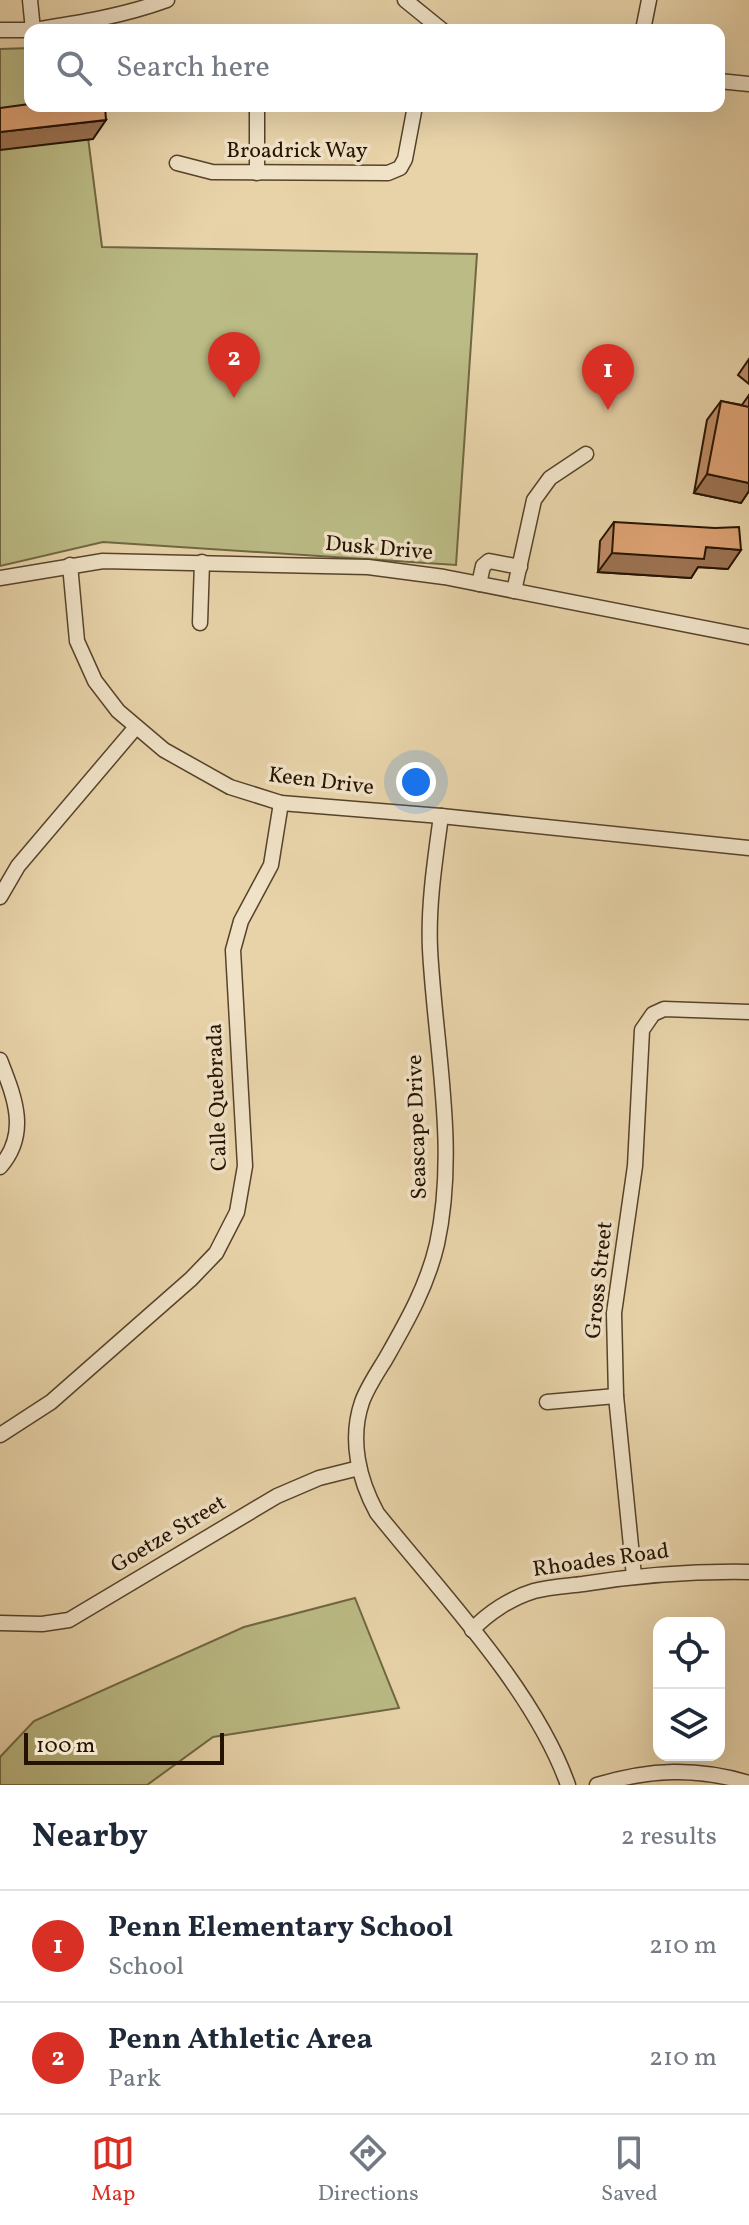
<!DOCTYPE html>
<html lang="en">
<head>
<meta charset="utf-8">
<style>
  body { margin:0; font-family:Vollkorn,serif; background:#f6f6f7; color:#1f2937 }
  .controls { position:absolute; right:24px; bottom:24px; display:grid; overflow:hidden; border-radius:16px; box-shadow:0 8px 32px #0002 }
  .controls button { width:72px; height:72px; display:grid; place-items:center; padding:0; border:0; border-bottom:2px solid #e0e1e3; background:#fff; color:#1f2937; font:40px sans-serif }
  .scale { position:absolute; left:24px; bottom:20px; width:200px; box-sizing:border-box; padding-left:8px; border:4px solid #251301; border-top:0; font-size:22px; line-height:28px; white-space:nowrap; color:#251301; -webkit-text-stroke:6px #f0e2c7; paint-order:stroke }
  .you { position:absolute; left:416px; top:782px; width:28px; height:28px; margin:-20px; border:6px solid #fff; border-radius:50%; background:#1a73e8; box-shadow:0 0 0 12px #1a73e833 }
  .badge { display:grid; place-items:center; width:52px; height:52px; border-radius:50%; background:#d93025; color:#fff; font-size:26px; font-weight:700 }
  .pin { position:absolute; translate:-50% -66px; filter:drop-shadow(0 2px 4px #0008) }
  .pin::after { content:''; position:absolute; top:42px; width:28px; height:24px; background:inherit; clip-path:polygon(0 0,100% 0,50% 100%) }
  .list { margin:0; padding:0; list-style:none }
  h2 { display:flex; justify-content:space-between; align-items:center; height:104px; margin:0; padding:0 32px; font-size:34px }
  h2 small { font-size:26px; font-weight:400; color:#747a83 }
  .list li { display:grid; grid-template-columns:52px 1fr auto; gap:24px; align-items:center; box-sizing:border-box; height:112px; padding:0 32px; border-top:2px solid #e0e1e3 }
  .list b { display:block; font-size:30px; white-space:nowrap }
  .list p { margin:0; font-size:26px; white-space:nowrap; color:#747a83 }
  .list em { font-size:26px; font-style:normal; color:#747a83 }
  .icon { flex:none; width:44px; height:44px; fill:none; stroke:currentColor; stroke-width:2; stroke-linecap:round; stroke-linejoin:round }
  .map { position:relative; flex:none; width:749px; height:1785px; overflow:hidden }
  .search { position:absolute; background:#fff; box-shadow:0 8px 32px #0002; left:24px; right:24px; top:24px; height:88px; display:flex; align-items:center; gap:20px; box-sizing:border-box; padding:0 28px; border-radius:16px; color:#747a83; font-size:30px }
  .sheet { height:328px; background:#fff }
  nav { display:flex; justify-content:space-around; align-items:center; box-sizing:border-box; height:112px; border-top:2px solid #e0e1e3; background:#fff; font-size:22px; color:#747a83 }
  nav a { display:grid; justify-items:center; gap:4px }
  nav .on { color:#d93025 }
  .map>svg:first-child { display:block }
</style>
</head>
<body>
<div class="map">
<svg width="749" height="1785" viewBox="0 0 749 1785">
  <rect width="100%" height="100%" fill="#e8d3a9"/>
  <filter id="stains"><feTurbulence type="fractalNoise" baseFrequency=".0025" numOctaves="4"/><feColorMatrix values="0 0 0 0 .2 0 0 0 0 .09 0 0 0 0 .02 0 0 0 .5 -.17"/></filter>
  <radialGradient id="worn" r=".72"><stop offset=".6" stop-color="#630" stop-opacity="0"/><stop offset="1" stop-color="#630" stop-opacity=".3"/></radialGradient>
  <g fill="#bbbb85" stroke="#706743" stroke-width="2">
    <polygon points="30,48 30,106 84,106 102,247 477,254 456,565 103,542 0,566 0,49"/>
    <polygon points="355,1598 399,1708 213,1737 147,1785 0,1785 0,1757 34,1721 244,1627"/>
  </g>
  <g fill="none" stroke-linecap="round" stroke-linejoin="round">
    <g stroke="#56432b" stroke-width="17">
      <g id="minor">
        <polyline points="30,0 33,30"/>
        <polyline points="405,0 442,30"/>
        <polyline points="0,30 30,30"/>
        <path d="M33 30C79 23 123 16 167 0"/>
        <polyline points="643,30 649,0"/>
        <polyline points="719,81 749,84"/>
        <polyline points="257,109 257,173"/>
        <polyline points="177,163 212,172 388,173 400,168 405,159 415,106"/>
        <polyline points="70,565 77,641 95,681 118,711 164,750 230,787 281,803 441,816 749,848"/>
        <polyline points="0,578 103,561 368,567 444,577 749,637"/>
        <polyline points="479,584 483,566 489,561 520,567"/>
        <polyline points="514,591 534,500 550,478 586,454"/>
        <polyline points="200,623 202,562"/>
        <path d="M441 816C435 860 428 905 430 949 435 1046 458 1148 437 1244 427 1287 406 1323 385 1360 377 1373 367 1388 362 1402 349 1440 359 1480 377 1513 441 1593 534 1689 568 1785"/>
        <polyline points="0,897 18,866 136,727"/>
        <path d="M0 1060C14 1096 30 1133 0 1167"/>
        <polyline points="547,1402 616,1396"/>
        <polyline points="0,1435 51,1402 191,1279 216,1253 237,1212 245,1166 233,950 241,921 271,865 281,803"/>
        <polyline points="634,1576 616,1396 614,1313 635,1166 642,1030 653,1014 664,1009 749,1012"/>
        <polyline points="0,1623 42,1624 69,1620 277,1496 319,1478 359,1468"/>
        <path d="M472 1630C488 1613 511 1598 534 1591 549 1587 567 1586 583 1584 640 1575 691 1571 749 1572"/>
        <path d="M597 1785C650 1769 696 1767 749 1783"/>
      </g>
    </g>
    <use href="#minor" stroke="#f0e2c7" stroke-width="14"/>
  </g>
  <g fill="#c08c65" stroke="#251301" stroke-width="2">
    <polygon points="749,359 749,384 738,375"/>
    <polygon points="749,395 749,491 741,503 694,493 707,420 721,401 742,405"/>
    <polygon points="614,522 728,569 698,567 691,578 598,572 600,541"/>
  </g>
  <g fill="#9c7252" stroke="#251301" stroke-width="2">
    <polygon points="106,120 93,139 0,150 0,132"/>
    <polygon points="707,474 749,483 749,491 741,503 694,493"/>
    <polygon points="706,547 741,550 728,569 698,567 691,578 598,572 612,553"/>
  </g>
  <g fill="#dfa375" stroke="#251301" stroke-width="2">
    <polygon points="30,104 30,106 105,106 106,120 0,132 0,108"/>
    <polygon points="721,401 749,407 749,483 707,474"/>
    <polygon points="614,522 715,528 739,527 741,550 706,547 704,559 612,553"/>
  </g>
  <g text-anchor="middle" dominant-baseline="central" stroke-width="7" stroke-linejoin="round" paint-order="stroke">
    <g font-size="22" fill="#251301" stroke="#f0e2c7">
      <text x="297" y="151">Broadrick Way</text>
      <text transform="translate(379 549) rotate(5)">Dusk Drive</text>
      <text transform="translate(321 782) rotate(7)">Keen Drive</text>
      <text transform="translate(218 1097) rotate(-92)">Calle Quebrada</text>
      <text transform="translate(418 1127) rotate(-92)">Seascape Drive</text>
      <text transform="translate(600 1280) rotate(-84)">Gross Street</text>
      <text transform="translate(169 1535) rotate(-31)">Goetze Street</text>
      <text transform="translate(601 1561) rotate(-8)">Rhoades Road</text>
    </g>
  </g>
  <rect width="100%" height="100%" filter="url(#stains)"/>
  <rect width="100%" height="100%" fill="url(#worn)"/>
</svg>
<div class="controls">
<button><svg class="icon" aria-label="locate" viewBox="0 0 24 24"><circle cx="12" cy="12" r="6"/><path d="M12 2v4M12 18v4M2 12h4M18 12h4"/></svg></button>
<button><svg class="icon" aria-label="layers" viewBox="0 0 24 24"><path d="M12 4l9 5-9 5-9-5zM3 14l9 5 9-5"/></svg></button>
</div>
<div class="scale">100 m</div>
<div class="you"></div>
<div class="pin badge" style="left:608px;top:410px">1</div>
<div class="pin badge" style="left:234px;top:398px">2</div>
<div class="search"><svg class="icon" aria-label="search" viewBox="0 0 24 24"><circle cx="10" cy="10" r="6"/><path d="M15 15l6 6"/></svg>Search here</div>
</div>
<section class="sheet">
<h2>Nearby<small>2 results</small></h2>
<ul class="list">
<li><span class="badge">1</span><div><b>Penn Elementary School</b><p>School</p></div><em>210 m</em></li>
<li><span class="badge">2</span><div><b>Penn Athletic Area</b><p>Park</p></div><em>210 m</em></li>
</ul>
</section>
<nav>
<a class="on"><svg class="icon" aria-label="map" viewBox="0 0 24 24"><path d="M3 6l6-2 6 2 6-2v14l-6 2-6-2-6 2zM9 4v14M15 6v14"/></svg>Map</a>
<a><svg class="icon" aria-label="directions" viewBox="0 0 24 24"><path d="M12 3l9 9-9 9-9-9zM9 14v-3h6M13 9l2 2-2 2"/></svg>Directions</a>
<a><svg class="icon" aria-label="saved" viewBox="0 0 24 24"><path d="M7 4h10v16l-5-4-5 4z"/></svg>Saved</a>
</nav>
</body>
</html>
